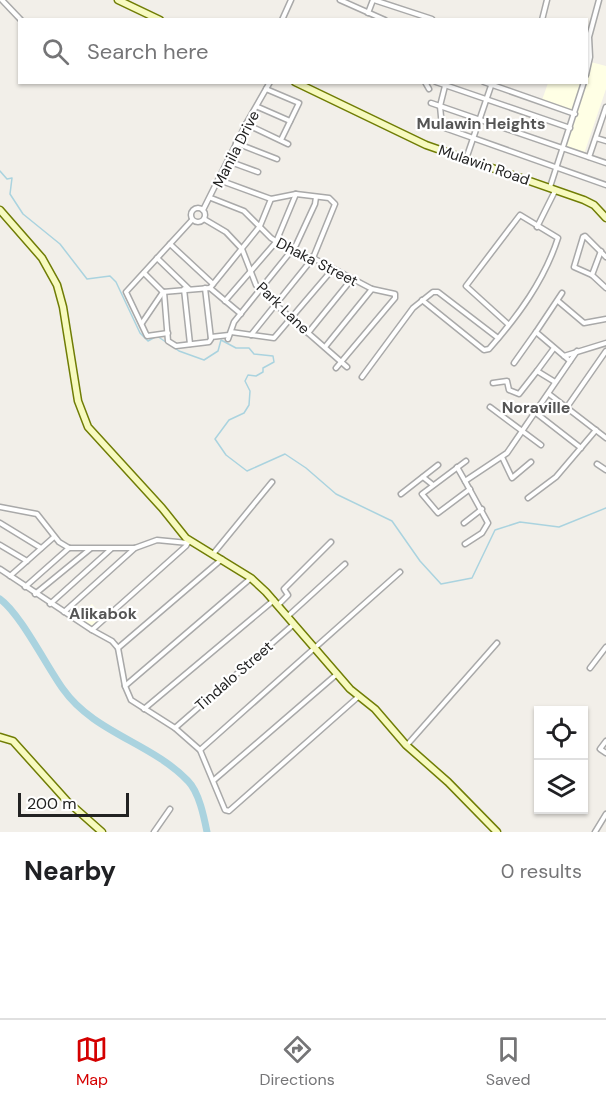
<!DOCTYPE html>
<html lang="en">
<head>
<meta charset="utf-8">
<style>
  body { margin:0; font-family:"DM Sans",sans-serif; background:#f2f2f2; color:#202124 }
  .controls { position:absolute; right:18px; bottom:18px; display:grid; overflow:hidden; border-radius:0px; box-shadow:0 2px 4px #0004 }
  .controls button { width:54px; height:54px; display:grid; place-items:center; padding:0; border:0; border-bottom:2px solid #e0e0e0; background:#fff; color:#202124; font:30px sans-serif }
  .scale { position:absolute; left:18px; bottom:15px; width:111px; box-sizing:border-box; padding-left:6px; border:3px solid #222; border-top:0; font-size:16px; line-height:21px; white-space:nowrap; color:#222; -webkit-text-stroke:4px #fff; paint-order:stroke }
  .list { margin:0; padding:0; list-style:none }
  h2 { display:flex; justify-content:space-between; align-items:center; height:78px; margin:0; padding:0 24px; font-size:26px }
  h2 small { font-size:20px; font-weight:400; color:#757577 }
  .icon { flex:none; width:33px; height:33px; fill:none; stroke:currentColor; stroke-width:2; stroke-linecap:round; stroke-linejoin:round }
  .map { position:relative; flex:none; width:606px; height:832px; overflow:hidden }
  .search { position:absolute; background:#fff; box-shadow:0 2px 4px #0004; left:18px; right:18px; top:18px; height:66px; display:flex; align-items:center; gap:15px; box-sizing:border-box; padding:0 21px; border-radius:0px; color:#757577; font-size:22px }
  .sheet { height:186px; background:#fff }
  nav { display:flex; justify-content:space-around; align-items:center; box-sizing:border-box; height:84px; border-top:2px solid #e0e0e0; background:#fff; font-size:16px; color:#757577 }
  nav a { display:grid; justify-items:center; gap:3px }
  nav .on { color:#d40000 }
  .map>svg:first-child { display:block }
</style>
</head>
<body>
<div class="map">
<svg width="606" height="832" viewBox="0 0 606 832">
  <rect width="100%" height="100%" fill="#f2efe9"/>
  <g fill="#ffffe5">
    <polygon points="587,61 606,66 606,89 584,154 562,145 574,112 542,100 548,83 586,82"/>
    <polygon points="92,604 103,616 90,628 76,619"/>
  </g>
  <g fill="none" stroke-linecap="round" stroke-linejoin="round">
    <polyline stroke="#aad3df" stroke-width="1.5" points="0,171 7,179 12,178 10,194 23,214 60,244 87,279 110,276 116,282 140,333 148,341 157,336 179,351 204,360 218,351 221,340 236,348 249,348 254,354 273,356 274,362 263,368 263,372 256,376 248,375 245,381 250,391 249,405 244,413 229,420 215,439 226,455 247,471 285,454 306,468 336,494 392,521 420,561 441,584 472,578 495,530 520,522 559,527 606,508"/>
    <path stroke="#aad3df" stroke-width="7" d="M0 599C20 613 47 667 63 689 94 733 152 743 188 781 199 792 204 817 207 832"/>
    <g stroke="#a9a9a9" stroke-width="7">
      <g id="street">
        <polyline points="2,0 21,20"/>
        <polyline points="340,0 385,20"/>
        <polyline points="374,0 432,19"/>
        <polyline points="368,13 373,0"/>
        <polyline points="282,20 291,0"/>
        <polyline points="542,20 547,0"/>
        <polyline points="586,75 590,57 589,37 599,0"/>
        <polyline points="425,82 429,89"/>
        <polyline points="436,82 570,128"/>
        <polyline points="446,82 440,106 442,127 606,185"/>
        <polyline points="484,82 575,114"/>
        <polyline points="266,89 299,103 281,140"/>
        <polyline points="431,103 606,163"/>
        <polyline points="258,107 290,121"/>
        <polyline points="246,124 288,144"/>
        <polyline points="596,138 606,141"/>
        <polyline points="236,143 277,159"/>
        <polyline points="589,157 606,107"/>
        <polyline points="466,159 492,83"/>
        <polyline points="228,161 258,172"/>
        <polyline points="219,180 271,199 296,194 329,198 335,204 313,258 251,335"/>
        <polyline points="550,187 584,82"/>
        <polyline points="211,198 244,211 271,238 288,249 313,258 372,289 395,294 395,298 336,368"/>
        <circle cx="198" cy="215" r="7"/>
        <polyline points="203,210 246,124 270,82"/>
        <polyline points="204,219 226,232 242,249 256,285 275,304 347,367"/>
        <polyline points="537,227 555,191"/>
        <polyline points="170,244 213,284"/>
        <polyline points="601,251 592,275 606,288"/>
        <polyline points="157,258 189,289"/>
        <polyline points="144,273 163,292"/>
        <polyline points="592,275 574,267 583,237 585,236 606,257"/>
        <polyline points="210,288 260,226 271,199"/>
        <polyline points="184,289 190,344"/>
        <polyline points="163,292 210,288 241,314"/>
        <polyline points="164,292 168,341 176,346 209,342 211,339 205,288"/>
        <polyline points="562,293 536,332 570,361"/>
        <path d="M422 300 484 350 489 349C518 316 544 281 558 238L520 215 466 286 509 325"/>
        <polyline points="225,301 276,242 296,194"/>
        <polyline points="558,301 584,323 606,319"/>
        <polyline points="142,323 163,292"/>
        <polyline points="231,332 274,338 332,270"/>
        <polyline points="168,333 147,336 126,292 192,220"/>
        <polyline points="308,333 351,280"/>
        <polyline points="211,337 229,335"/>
        <polyline points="228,339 234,322 296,245 315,204 316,197"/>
        <polyline points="325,347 372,289"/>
        <polyline points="554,348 537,371 555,382"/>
        <polyline points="564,356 606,343"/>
        <polyline points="514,363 536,332"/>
        <polyline points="362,377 413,308 433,292 438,292 498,338"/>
        <polyline points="493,383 507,381 509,390 519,394 537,371"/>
        <polyline points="549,394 606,438"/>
        <polyline points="490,407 541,445"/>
        <polyline points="567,407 606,351"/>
        <polyline points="536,413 581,448"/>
        <polyline points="502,457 512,478 531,462"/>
        <polyline points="466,461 422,494 438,513 470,489"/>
        <polyline points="597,464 606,470"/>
        <polyline points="457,467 465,481"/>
        <polyline points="423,477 433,485"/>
        <polyline points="401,494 438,465"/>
        <polyline points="528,498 556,477 596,430"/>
        <polyline points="0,507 37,514 59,542 69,548 135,548 157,540 188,543"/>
        <polyline points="0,523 41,548"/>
        <polyline points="464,523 482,509"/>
        <polyline points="189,540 186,546 92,630 112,641 118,648 125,686 131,700 175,728 200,750 225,810 229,811 358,697"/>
        <polyline points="465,544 482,533 488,523 465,481 507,453 577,351"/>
        <polyline points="0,545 27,561"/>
        <polyline points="213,554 272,482"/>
        <polyline points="0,569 92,630"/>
        <polyline points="10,576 54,537"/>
        <polyline points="25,587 69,548"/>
        <polyline points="35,594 90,549"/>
        <polyline points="50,604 111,549"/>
        <polyline points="278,605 288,595 284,589 331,542"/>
        <polyline points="64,612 135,548"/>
        <polyline points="288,616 345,564"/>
        <polyline points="118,648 222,559"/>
        <polyline points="590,668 606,647"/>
        <polyline points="125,686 251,578"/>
        <polyline points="144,709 274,600"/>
        <polyline points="175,728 294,624"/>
        <polyline points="606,741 600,749 606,753"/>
        <polyline points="407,745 497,643"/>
        <polyline points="200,750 400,572"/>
        <polyline points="214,780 337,674"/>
        <polyline points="154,832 170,809"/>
        <polyline points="595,832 606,814"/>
      </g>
    </g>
    <g stroke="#707d05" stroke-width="9">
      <g id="secondary">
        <polyline points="118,0 160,20"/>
        <polyline points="295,82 426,145 584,200 594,205 606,218"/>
        <polyline points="0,210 42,258 57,285 63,307 78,401 88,427 162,508 186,538 251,578 266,592 350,689 375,709 406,745 448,782 497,832"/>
        <polyline points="0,737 13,741 67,801 102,832"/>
      </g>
    </g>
    <use href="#street" stroke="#fff" stroke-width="4"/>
    <use href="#secondary" stroke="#f7fabf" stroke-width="6"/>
  </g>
  <g text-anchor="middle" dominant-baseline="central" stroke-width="4.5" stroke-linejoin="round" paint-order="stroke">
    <g font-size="15" fill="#222" stroke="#fff">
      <text transform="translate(236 149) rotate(-63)">Manila Drive</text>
      <text transform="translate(484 165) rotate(19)">Mulawin Road</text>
      <text transform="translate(317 262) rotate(27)">Dhaka Street</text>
      <text transform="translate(283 308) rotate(44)">Park Lane</text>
      <text transform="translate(234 676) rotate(-41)">Tindalo Street</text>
    </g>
    <g font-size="16" font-weight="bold" fill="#555" stroke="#fff">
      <text x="481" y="123">Mulawin Heights</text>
      <text x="536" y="407">Noraville</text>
      <text x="103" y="613">Alikabok</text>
    </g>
  </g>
</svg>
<div class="controls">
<button><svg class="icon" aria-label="locate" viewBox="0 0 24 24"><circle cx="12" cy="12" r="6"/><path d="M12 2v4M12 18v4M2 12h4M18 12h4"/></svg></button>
<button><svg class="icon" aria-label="layers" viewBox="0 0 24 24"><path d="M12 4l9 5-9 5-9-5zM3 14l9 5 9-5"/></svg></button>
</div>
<div class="scale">200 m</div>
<div class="search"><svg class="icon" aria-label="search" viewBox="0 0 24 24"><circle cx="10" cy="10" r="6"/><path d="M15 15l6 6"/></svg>Search here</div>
</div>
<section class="sheet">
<h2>Nearby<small>0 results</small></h2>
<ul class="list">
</ul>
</section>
<nav>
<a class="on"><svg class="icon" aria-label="map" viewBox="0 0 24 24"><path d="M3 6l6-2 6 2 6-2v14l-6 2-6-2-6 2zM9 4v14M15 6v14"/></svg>Map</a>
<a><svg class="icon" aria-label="directions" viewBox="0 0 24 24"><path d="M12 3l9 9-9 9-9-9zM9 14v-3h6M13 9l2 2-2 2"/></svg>Directions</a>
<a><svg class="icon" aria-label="saved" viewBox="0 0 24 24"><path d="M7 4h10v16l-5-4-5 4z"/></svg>Saved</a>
</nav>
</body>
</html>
